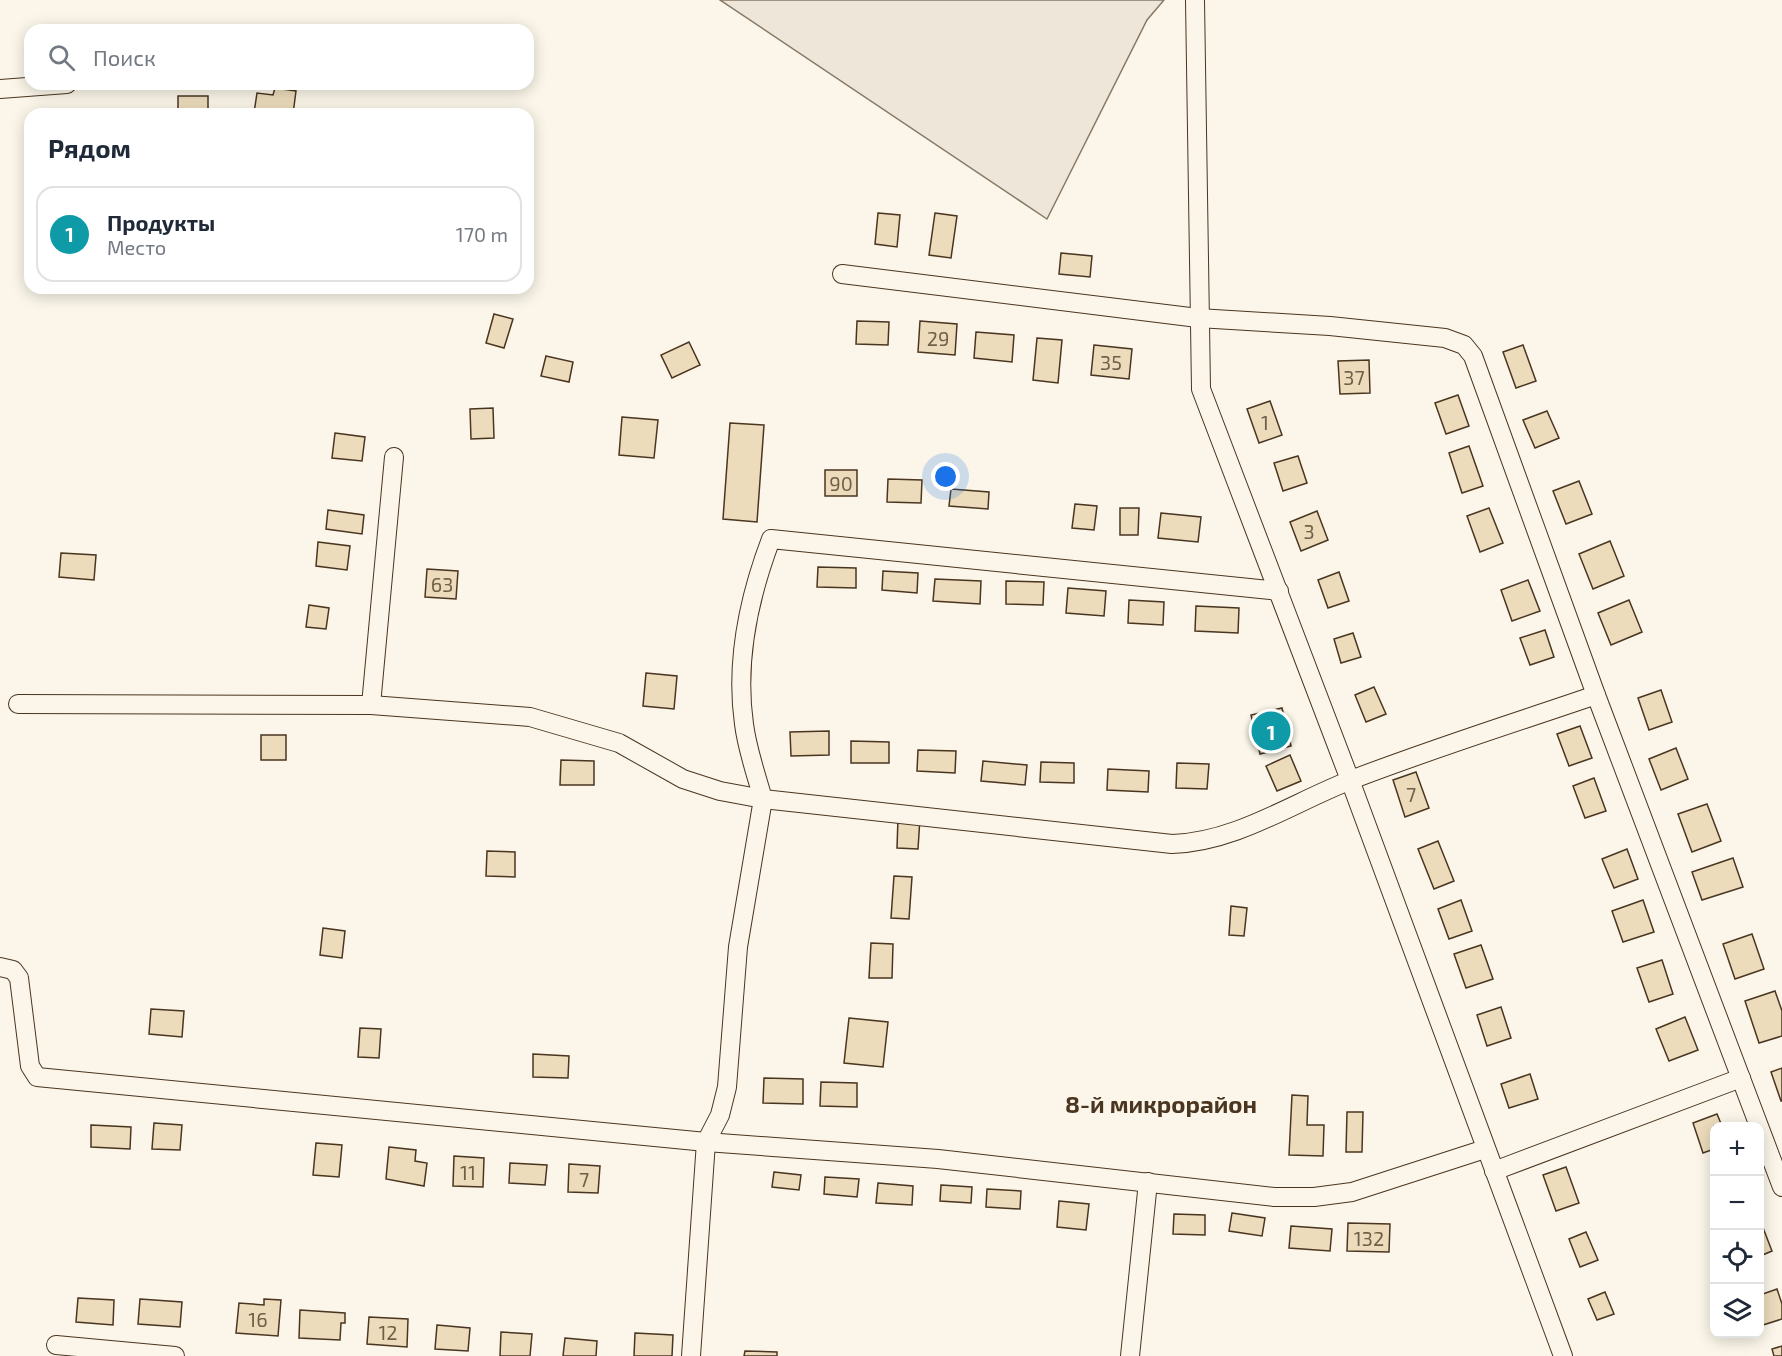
<!DOCTYPE html>
<html lang="ru">
<head>
<meta charset="utf-8">
<style>
  body { margin:0; font-family:"Exo 2",sans-serif; background:#f6f6f7; color:#1f2937 }
  .controls { position:absolute; right:18px; bottom:18px; display:grid; overflow:hidden; border-radius:12px; box-shadow:0 3px 15px #0003 }
  .controls button { width:54px; height:54px; display:grid; place-items:center; padding:0; border:0; border-bottom:2px solid #e0e1e3; background:#fff; color:#1f2937; font:30px sans-serif }
  .you { position:absolute; left:946px; top:477px; width:21px; height:21px; margin:-15px; border:4px solid #fff; border-radius:50%; background:#1a73e8; box-shadow:0 0 0 9px #1a73e833 }
  .badge { display:grid; place-items:center; width:39px; height:39px; border-radius:50%; background:#c62828; color:#fff; font-size:20px; font-weight:700 }
  .pin { position:absolute; translate:-50% -50%; border:3px solid #fff; box-shadow:0 2px 6px #0006 }
  .list { margin:0; padding:0; list-style:none }
  h2 { display:flex; justify-content:space-between; align-items:center; height:78px; margin:0; padding:0 24px; font-size:26px }
  h2 small { font-size:20px; font-weight:400; color:#747a83 }
  .list li { display:grid; grid-template-columns:39px 1fr auto; gap:18px; align-items:center; box-sizing:border-box; height:96px; margin:0 12px 12px; padding:0 12px; border:2px solid #e0e1e3; border-radius:18px }
  .list b { display:block; font-size:22px; white-space:nowrap }
  .list p { margin:0; font-size:20px; white-space:nowrap; color:#747a83 }
  .list em { font-size:20px; font-style:normal; color:#747a83 }
  .icon { flex:none; width:33px; height:33px; fill:none; stroke:currentColor; stroke-width:2; stroke-linecap:round; stroke-linejoin:round }
  .map { position:relative; flex:none; width:1782px; height:1356px; overflow:hidden }
  .search { position:absolute; background:#fff; box-shadow:0 3px 15px #0003; left:24px; top:24px; width:510px; height:66px; display:flex; align-items:center; gap:15px; box-sizing:border-box; padding:0 21px; border-radius:18px; color:#747a83; font-size:22px }
  .panel { position:absolute; background:#fff; box-shadow:0 3px 15px #0003; left:24px; top:108px; width:510px; height:186px; border-radius:18px }
  .map>svg:first-child { display:block }
</style>
</head>
<body>
<div class="map">
<svg width="1782" height="1356" viewBox="0 0 1782 1356">
  <rect width="100%" height="100%" fill="#fbf6e9"/>
  <polygon fill="#ede6d9" stroke="#887966" stroke-width="1.5" points="720,0 1164,0 1147,20 1047,219"/>
  <g fill="#ecdcbc" stroke="#4a3520" stroke-width="1.5">
    <polygon points="275,88 296,91 293,114 254,113 257,93 273,95"/>
    <rect x="178" y="96" width="30" height="18"/>
    <polygon points="878,213 900,215 897,247 875,244"/>
    <polygon points="935,213 957,216 951,258 929,255"/>
    <polygon points="1061,253 1092,256 1090,277 1059,274"/>
    <polygon points="494,314 513,319 504,348 486,343"/>
    <polygon points="857,321 889,322 888,345 856,344"/>
    <polygon points="920,321 957,324 955,355 918,352"/>
    <polygon points="976,332 1014,335 1012,362 974,358"/>
    <polygon points="1037,338 1062,340 1058,383 1033,380"/>
    <polygon points="689,342 700,365 672,378 661,355"/>
    <polygon points="1094,345 1132,349 1129,379 1091,375"/>
    <polygon points="1523,345 1536,381 1516,388 1503,352"/>
    <polygon points="546,356 573,362 569,382 541,376"/>
    <polygon points="1369,360 1370,393 1340,394 1338,361"/>
    <polygon points="1458,395 1469,426 1446,434 1435,403"/>
    <polygon points="1270,401 1282,435 1259,443 1247,409"/>
    <polygon points="493,408 494,438 471,439 470,409"/>
    <polygon points="1547,411 1559,438 1535,448 1523,420"/>
    <polygon points="622,417 658,420 654,458 619,455"/>
    <polygon points="730,423 764,425 757,522 723,519"/>
    <polygon points="335,433 365,437 362,461 332,458"/>
    <polygon points="1469,446 1483,486 1462,493 1449,453"/>
    <polygon points="1298,456 1307,483 1283,491 1274,463"/>
    <rect x="825" y="470" width="32" height="26"/>
    <polygon points="888,479 922,480 921,503 887,502"/>
    <polygon points="1579,481 1592,514 1566,524 1553,491"/>
    <polygon points="951,489 989,492 988,509 949,506"/>
    <polygon points="1075,504 1097,506 1094,530 1072,528"/>
    <polygon points="1120,508 1139,508 1138,535 1120,535"/>
    <polygon points="1489,508 1503,543 1480,552 1467,516"/>
    <polygon points="328,510 364,515 362,534 326,529"/>
    <polygon points="1317,511 1328,540 1301,551 1290,522"/>
    <polygon points="1161,513 1201,517 1198,542 1158,538"/>
    <polygon points="1610,541 1624,576 1593,589 1579,554"/>
    <polygon points="318,542 350,546 347,570 316,566"/>
    <polygon points="61,553 96,555 94,580 59,577"/>
    <polygon points="818,567 856,568 856,588 817,587"/>
    <polygon points="427,569 458,571 456,599 425,597"/>
    <polygon points="883,571 918,573 917,593 882,590"/>
    <polygon points="1339,572 1349,601 1328,608 1318,580"/>
    <polygon points="935,579 981,581 980,604 933,601"/>
    <polygon points="1528,580 1540,611 1512,621 1501,590"/>
    <polygon points="1006,581 1044,582 1043,605 1006,604"/>
    <polygon points="1068,588 1106,591 1104,616 1066,613"/>
    <polygon points="1129,600 1164,602 1163,625 1128,623"/>
    <polygon points="1629,600 1642,632 1611,645 1598,613"/>
    <polygon points="309,605 329,608 326,629 306,627"/>
    <polygon points="1196,606 1239,608 1238,633 1195,631"/>
    <polygon points="1545,630 1554,657 1530,665 1520,638"/>
    <polygon points="1353,633 1361,657 1341,663 1334,639"/>
    <polygon points="646,673 677,676 674,709 643,706"/>
    <polygon points="1374,687 1386,714 1366,722 1355,695"/>
    <polygon points="1661,690 1672,722 1649,730 1638,698"/>
    <polygon points="1282,708 1291,746 1260,754 1251,715"/>
    <polygon points="1580,726 1592,758 1569,766 1557,734"/>
    <polygon points="829,731 829,755 791,756 790,732"/>
    <rect x="261" y="735" width="25" height="25"/>
    <polygon points="851,741 889,742 889,763 851,763"/>
    <polygon points="1676,748 1688,779 1661,790 1649,759"/>
    <polygon points="918,750 956,751 955,773 917,771"/>
    <polygon points="1290,755 1301,781 1277,791 1266,766"/>
    <polygon points="561,760 594,761 594,785 560,785"/>
    <polygon points="983,761 1027,765 1025,785 981,781"/>
    <polygon points="1041,762 1074,763 1074,783 1040,782"/>
    <polygon points="1177,763 1209,764 1207,789 1176,788"/>
    <polygon points="1108,769 1149,771 1148,792 1107,790"/>
    <polygon points="1416,772 1429,808 1405,817 1393,780"/>
    <polygon points="1594,778 1606,811 1585,818 1573,786"/>
    <polygon points="1707,804 1721,841 1692,852 1678,814"/>
    <polygon points="898,818 920,818 918,849 897,848"/>
    <polygon points="1438,841 1454,881 1434,889 1418,849"/>
    <polygon points="1627,849 1638,879 1614,888 1602,859"/>
    <polygon points="487,851 515,852 515,877 486,876"/>
    <polygon points="1733,858 1743,887 1702,900 1692,872"/>
    <polygon points="894,876 912,877 909,919 891,918"/>
    <polygon points="1461,900 1472,931 1449,939 1438,909"/>
    <polygon points="1643,900 1654,932 1623,942 1612,911"/>
    <polygon points="1231,906 1247,908 1244,936 1229,935"/>
    <polygon points="323,928 345,931 342,958 320,955"/>
    <polygon points="1752,934 1764,969 1735,979 1723,944"/>
    <polygon points="871,943 893,944 892,978 869,978"/>
    <polygon points="1481,945 1493,979 1466,988 1454,954"/>
    <polygon points="1662,960 1673,994 1649,1002 1637,968"/>
    <polygon points="1775,991 1782,1011 1782,1036 1759,1043 1745,1001"/>
    <polygon points="1501,1007 1511,1038 1487,1046 1477,1015"/>
    <polygon points="151,1009 184,1011 182,1037 149,1034"/>
    <polygon points="1685,1017 1698,1050 1669,1061 1656,1029"/>
    <polygon points="849,1018 888,1022 883,1067 844,1063"/>
    <polygon points="360,1028 381,1029 379,1058 358,1057"/>
    <polygon points="533,1054 569,1056 568,1078 533,1077"/>
    <polygon points="1782,1068 1782,1101 1781,1101 1771,1072"/>
    <polygon points="1530,1074 1538,1099 1509,1108 1501,1084"/>
    <polygon points="764,1078 803,1079 803,1104 763,1103"/>
    <polygon points="821,1082 857,1083 857,1107 820,1106"/>
    <polygon points="1292,1095 1308,1096 1307,1125 1324,1125 1323,1156 1289,1155"/>
    <polygon points="1347,1112 1363,1112 1362,1152 1346,1152"/>
    <polygon points="1717,1114 1722,1126 1714,1126 1714,1149 1703,1153 1693,1123"/>
    <polygon points="154,1123 182,1125 180,1150 152,1149"/>
    <polygon points="91,1125 131,1127 130,1149 91,1147"/>
    <polygon points="316,1143 342,1145 339,1177 313,1175"/>
    <polygon points="389,1147 416,1150 415,1161 427,1163 424,1186 386,1179"/>
    <polygon points="454,1156 484,1158 483,1187 453,1186"/>
    <polygon points="510,1163 547,1165 545,1185 509,1183"/>
    <polygon points="569,1164 600,1166 598,1193 568,1192"/>
    <polygon points="1566,1167 1579,1203 1556,1211 1543,1175"/>
    <polygon points="774,1172 801,1175 799,1190 772,1187"/>
    <polygon points="825,1177 859,1179 857,1197 824,1194"/>
    <polygon points="878,1183 913,1186 912,1205 876,1203"/>
    <polygon points="941,1185 972,1187 971,1203 940,1201"/>
    <polygon points="987,1189 1021,1191 1020,1209 986,1207"/>
    <polygon points="1059,1201 1089,1204 1086,1230 1057,1227"/>
    <polygon points="1232,1213 1265,1218 1262,1236 1229,1231"/>
    <polygon points="1174,1214 1205,1215 1205,1235 1173,1234"/>
    <polygon points="1760,1220 1772,1251 1760,1256"/>
    <polygon points="1348,1223 1390,1224 1389,1252 1347,1251"/>
    <polygon points="1291,1226 1332,1229 1330,1251 1289,1248"/>
    <polygon points="1586,1232 1598,1260 1580,1267 1569,1239"/>
    <polygon points="1777,1289 1782,1304 1782,1319 1763,1325 1760,1314 1760,1295"/>
    <polygon points="1605,1292 1614,1314 1597,1320 1588,1299"/>
    <polygon points="78,1298 114,1300 113,1325 76,1322"/>
    <polygon points="140,1299 182,1302 180,1327 138,1324"/>
    <polygon points="264,1299 281,1300 278,1336 236,1333 239,1303 264,1305"/>
    <polygon points="300,1310 345,1313 345,1323 341,1323 340,1340 299,1338"/>
    <polygon points="369,1317 408,1319 407,1347 367,1344"/>
    <polygon points="437,1325 470,1328 468,1351 435,1349"/>
    <polygon points="501,1332 532,1334 530,1356 500,1356"/>
    <polygon points="635,1333 673,1335 672,1356 634,1356"/>
    <polygon points="565,1338 597,1341 596,1356 563,1356"/>
    <polygon points="1782,1346 1782,1356 1774,1356 1772,1349"/>
    <polygon points="745,1351 777,1352 777,1356 744,1356"/>
  </g>
  <g fill="none" stroke-linecap="round" stroke-linejoin="round">
    <g stroke="#4a3520" stroke-width="20">
      <g id="minor">
        <polyline points="1195,0 1201,389 1350,780 1563,1356"/>
        <polyline points="0,89 67,84"/>
        <polyline points="842,274 1198,318 1330,326 1445,338 1464,345 1473,356 1596,695 1782,1187"/>
        <path d="M1279 591 771 539C749 597 735 661 744 724 747 749 756 774 763 799L1172 844C1236 842 1292 803 1351 780 1431 749 1514 723 1596 695"/>
        <polyline points="18,704 371,705 530,717 619,743 683,779 720,791 763,799 738,947 727,1087 720,1115 706,1142 691,1356"/>
        <polyline points="371,705 394,457"/>
        <polyline points="0,967 13,970 19,978 30,1066 37,1077 706,1142 938,1159 1274,1197 1314,1197 1352,1192 1485,1149"/>
        <polyline points="1494,1171 1741,1078"/>
        <polyline points="56,1345 175,1356"/>
        <polyline points="1130,1356 1148,1182"/>
      </g>
    </g>
    <use href="#minor" stroke="#fbf6e9" stroke-width="18"/>
  </g>
  <g text-anchor="middle" dominant-baseline="central" stroke-width="4.5" stroke-linejoin="round" paint-order="stroke">
    <g font-size="20" fill="#725f47">
      <text x="938" y="338">29</text>
      <text x="1111" y="362">35</text>
      <text x="1354" y="377">37</text>
      <text x="1265" y="422">1</text>
      <text x="841" y="483">90</text>
      <text x="1309" y="531">3</text>
      <text x="442" y="584">63</text>
      <text x="1411" y="794">7</text>
      <text x="468" y="1172">11</text>
      <text x="584" y="1179">7</text>
      <text x="1369" y="1238">132</text>
      <text x="258" y="1319">16</text>
      <text x="388" y="1332">12</text>
    </g>
    <g font-size="24" font-weight="bold" fill="#4a3520" stroke="#fbf6e9">
      <text x="1161" y="1103">8-й микрорайон</text>
    </g>
  </g>
</svg>
<div class="controls">
<button>+</button>
<button>−</button>
<button><svg class="icon" aria-label="locate" viewBox="0 0 24 24"><circle cx="12" cy="12" r="6"/><path d="M12 2v4M12 18v4M2 12h4M18 12h4"/></svg></button>
<button><svg class="icon" aria-label="layers" viewBox="0 0 24 24"><path d="M12 4l9 5-9 5-9-5zM3 14l9 5 9-5"/></svg></button>
</div>
<div class="you"></div>
<div class="pin badge" style="left:1271px;top:731px;background:#0f9aa8">1</div>
<div class="search"><svg class="icon" aria-label="search" viewBox="0 0 24 24"><circle cx="10" cy="10" r="6"/><path d="M15 15l6 6"/></svg>Поиск</div>
<section class="panel">
<h2>Рядом<small></small></h2>
<ul class="list">
<li><span class="badge" style="background:#0f9aa8">1</span><div><b>Продукты</b><p>Место</p></div><em>170 m</em></li>
</ul>
</section>
</div>
</body>
</html>
